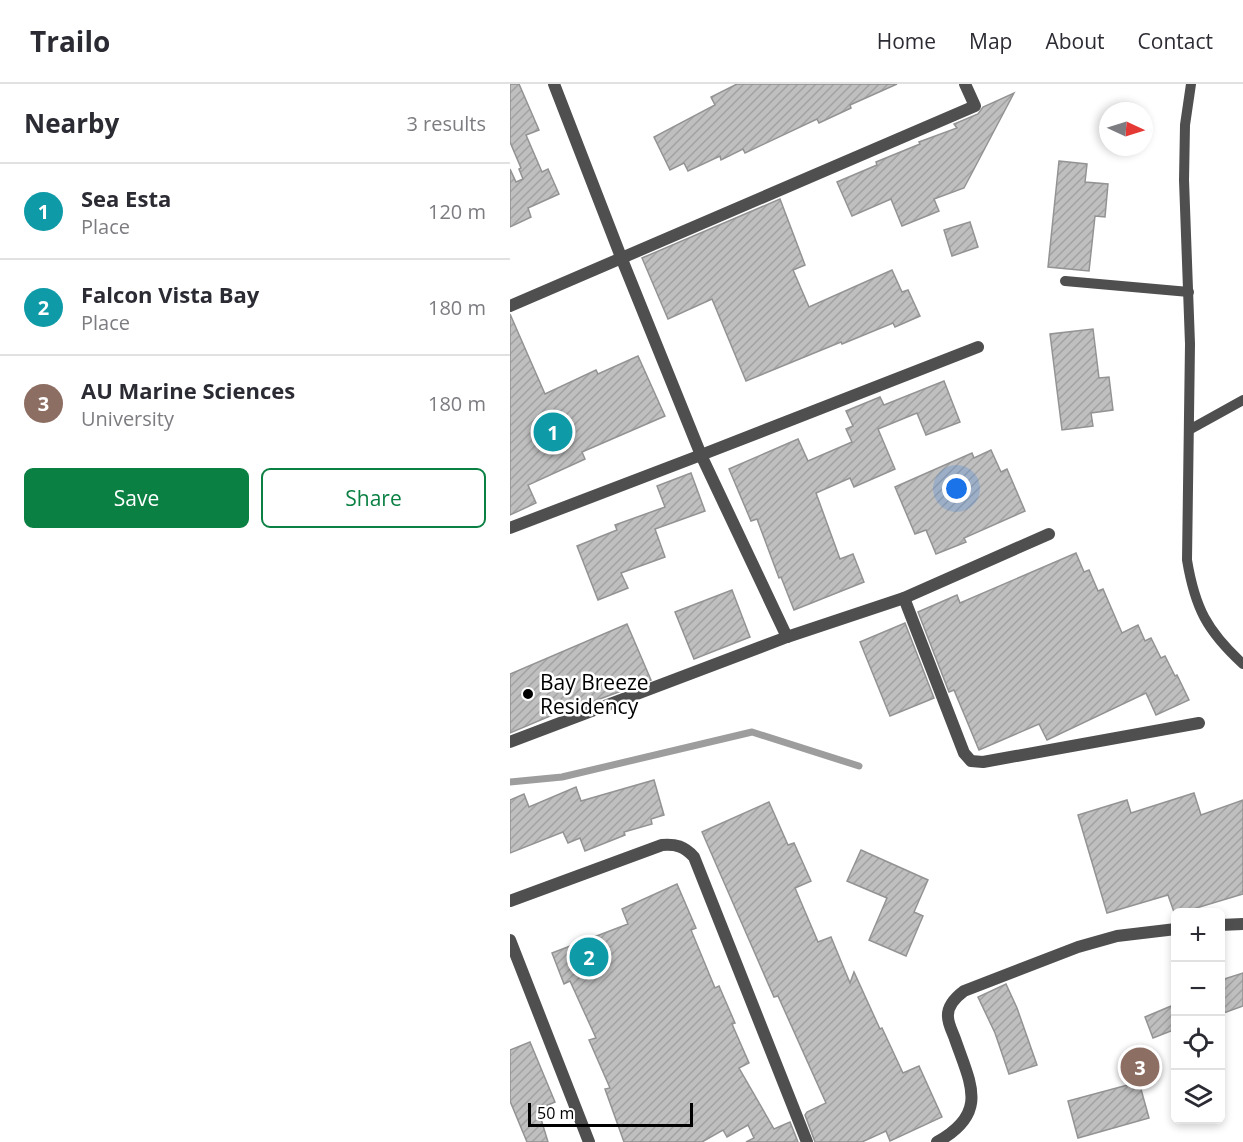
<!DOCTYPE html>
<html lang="en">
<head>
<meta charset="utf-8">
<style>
  body { margin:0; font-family:"Open Sans",sans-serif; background:#f2f2f3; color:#2b2b33 }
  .controls { position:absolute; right:18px; bottom:18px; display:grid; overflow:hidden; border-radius:9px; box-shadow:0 3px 9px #0003 }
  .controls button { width:54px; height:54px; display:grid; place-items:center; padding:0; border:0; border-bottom:2px solid #e1e1e2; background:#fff; color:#2b2b33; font:30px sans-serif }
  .compass { position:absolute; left:589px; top:18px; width:54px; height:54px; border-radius:50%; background:#fff; box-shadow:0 3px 9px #0003; rotate:94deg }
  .scale { position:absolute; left:18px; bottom:15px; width:165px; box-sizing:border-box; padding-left:6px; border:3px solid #000; border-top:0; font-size:16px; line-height:21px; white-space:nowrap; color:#000; -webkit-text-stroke:4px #fff; paint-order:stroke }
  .you { position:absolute; left:447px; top:405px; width:21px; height:21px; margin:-15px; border:4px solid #fff; border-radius:50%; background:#1a73e8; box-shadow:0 0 0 9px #1a73e833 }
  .badge { display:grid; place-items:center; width:39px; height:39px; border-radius:50%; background:#0b8043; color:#fff; font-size:20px; font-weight:700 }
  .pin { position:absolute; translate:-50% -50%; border:3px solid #fff; box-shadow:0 2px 6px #0006 }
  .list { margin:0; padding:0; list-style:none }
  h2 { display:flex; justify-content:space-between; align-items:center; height:78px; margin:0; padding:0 24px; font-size:26px }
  h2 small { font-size:20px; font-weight:400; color:#7c7c81 }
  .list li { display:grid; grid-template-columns:39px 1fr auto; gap:18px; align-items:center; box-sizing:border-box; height:96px; padding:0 24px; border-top:2px solid #e1e1e2 }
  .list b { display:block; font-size:22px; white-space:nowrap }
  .list p { margin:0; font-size:20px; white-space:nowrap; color:#7c7c81 }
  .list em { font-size:20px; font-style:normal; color:#7c7c81 }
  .actions { display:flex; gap:12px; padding:18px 24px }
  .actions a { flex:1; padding:14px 0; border:2px solid #0b8043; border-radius:9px; text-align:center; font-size:21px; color:#0b8043 }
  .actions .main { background:#0b8043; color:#fff }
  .icon { flex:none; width:33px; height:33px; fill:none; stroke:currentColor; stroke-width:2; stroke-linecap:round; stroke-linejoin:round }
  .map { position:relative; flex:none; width:733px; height:1058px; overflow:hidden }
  header { display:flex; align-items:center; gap:36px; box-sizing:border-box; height:84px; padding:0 30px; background:#fff; border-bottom:2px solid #e1e1e2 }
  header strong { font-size:28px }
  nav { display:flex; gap:33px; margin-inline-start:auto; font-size:21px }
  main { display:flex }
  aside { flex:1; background:#fff }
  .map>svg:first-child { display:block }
</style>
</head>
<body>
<header>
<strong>Trailo</strong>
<nav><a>Home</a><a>Map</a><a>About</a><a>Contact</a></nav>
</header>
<main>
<aside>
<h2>Nearby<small>3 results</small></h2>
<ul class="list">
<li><span class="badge" style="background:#0f9aa8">1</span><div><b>Sea Esta</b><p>Place</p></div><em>120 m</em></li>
<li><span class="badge" style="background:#0f9aa8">2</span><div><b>Falcon Vista Bay</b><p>Place</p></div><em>180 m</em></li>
<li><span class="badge" style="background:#8d6e63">3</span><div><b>AU Marine Sciences</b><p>University</p></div><em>180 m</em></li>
</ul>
<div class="actions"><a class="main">Save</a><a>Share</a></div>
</aside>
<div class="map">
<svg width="733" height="1058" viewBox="0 0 733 1058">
  <defs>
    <pattern id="building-hatch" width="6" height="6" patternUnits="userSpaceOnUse" patternTransform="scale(1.5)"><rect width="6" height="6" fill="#bfbfbf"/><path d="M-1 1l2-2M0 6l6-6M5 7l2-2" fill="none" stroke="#a2a2a2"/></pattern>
  </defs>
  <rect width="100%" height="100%" fill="#fff"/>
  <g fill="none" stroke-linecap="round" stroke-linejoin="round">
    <polyline stroke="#9d9d9d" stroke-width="7" points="0,698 52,693 242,648 349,682"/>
  </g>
  <g fill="url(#building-hatch)" stroke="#939393" stroke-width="1.5">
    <polygon points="0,0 9,0 29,46 16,51 32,88 38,85 49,110 18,124 21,133 0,143 0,85 6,98 13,95 9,85 11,84 0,58"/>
    <polygon points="227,0 387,0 340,21 341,24 309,39 307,35 235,69 233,65 211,76 210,72 178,87 174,79 160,86 144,53 205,21 201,13"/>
    <polygon points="504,9 454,104 424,115 429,127 392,142 381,115 342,132 327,98 367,81 366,78 410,60 409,58 447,44 444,40 468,30 473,23"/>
    <polygon points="549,77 577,80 575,98 598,100 595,133 585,132 579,187 538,183"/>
    <polygon points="270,115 295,181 283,186 299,223 382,186 392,208 398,206 410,232 385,243 383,239 332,260 331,258 236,297 202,215 158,235 132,174"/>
    <polygon points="460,138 468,163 442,172 434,146"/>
    <polygon points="0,230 35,310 86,286 88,290 128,272 155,332 72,368 75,375 18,401 26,419 0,431"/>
    <polygon points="583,245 589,294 599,293 603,326 581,329 583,342 552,346 540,250"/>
    <polygon points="434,297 450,338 416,351 407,329 368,345 385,385 344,403 340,394 306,409 330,475 343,470 354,498 284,526 271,493 269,494 247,435 241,437 219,385 288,355 298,377 342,358 336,345 343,342 336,327 370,313 374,321"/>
    <polygon points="481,366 491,388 497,385 515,427 454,454 456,458 426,470 416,446 405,450 385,403 462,369 464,374"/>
    <polygon points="181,389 195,427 145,445 155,473 111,489 118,504 88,516 67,462 107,446 105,441 155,423 147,402"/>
    <polygon points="566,469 574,488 579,486 588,507 593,505 612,549 628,541 635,557 641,554 651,574 655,572 665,592 667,591 679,616 646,631 636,609 537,656 529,640 469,666 444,606 439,608 408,528 447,511 450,519"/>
    <polygon points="222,506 240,553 184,575 165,528"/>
    <polygon points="395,539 424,614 380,632 350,558"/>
    <polygon points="117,540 141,596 60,626 59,624 0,649 0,590"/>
    <polygon points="144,696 154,731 141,735 142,740 114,748 115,751 75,767 70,754 58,759 53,748 0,769 0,716 14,710 19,723 66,703 71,717"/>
    <polygon points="684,709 691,731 733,716 733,810 673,828 666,828 665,831 658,811 597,829 568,731 617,716 621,729"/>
    <polygon points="259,718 278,761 284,759 301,797 285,804 308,858 321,853 340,899 344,888 370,945 372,944 393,989 409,982 432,1033 380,1057 376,1047 352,1058 305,1058 295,1031 297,1028 316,1019 268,912 264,913 192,748"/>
    <polygon points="351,766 418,796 404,828 413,832 396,872 359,856 377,814 337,797"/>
    <polygon points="167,800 186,844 181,846 205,904 209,902 225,939 222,940 239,979 229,984 264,1045 280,1038 288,1058 236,1058 244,1054 238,1041 217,1053 213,1046 192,1058 114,1058 95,1005 100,1004 79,956 86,954 60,897 54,900 42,869 118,840 112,825"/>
    <polygon points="733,889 733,922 711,930 711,896"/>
    <polygon points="496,900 507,924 527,981 499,990 485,949 468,913"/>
    <polygon points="666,920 666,945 643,954 635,933"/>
    <polygon points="20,958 45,1018 28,1025 38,1058 17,1058 0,1017 0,966"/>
    <polygon points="629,998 639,1034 568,1054 558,1017"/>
  </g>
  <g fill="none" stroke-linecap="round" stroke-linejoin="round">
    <g stroke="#4f4f4f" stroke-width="10">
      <path d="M681 0 675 41 674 96 680 260 677 476C685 524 697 547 733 580"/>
      <polyline points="555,197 679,208"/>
      <polyline points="679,346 733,316"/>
    </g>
    <g stroke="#4f4f4f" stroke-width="12">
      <polyline points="44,0 111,173 191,371 277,553"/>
      <polyline points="0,222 465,22 455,0"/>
      <polyline points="0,444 191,371 468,263"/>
      <polyline points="394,514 454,669 461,677 473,678 689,639"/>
      <polyline points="0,658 277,553 394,514 539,450"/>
      <path d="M0 817 152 761C166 760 174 762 184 773L297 1058"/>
      <polyline points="710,841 733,840"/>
      <polyline points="0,856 79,1058"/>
      <path d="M427 1058C479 1029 461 1001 445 955 443 949 438 940 438 933 437 922 446 913 454 907L568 863 607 852 666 845"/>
    </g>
  </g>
  <circle fill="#000" stroke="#fff" stroke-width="2" cx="18" cy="610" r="6"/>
  <g text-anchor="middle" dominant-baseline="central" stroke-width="5" stroke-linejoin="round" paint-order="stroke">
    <g font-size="21" fill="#000" stroke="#fff" text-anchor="start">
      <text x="30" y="598">Bay Breeze<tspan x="30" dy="24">Residency</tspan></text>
    </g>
  </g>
</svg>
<div class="controls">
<button>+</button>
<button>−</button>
<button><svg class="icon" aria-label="locate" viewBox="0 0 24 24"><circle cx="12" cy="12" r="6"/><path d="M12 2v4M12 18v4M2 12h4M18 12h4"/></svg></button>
<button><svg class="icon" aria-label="layers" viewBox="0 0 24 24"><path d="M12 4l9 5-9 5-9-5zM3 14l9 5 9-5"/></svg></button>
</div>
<svg class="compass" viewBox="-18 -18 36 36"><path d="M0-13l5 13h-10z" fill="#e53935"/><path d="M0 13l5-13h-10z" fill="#7c7c81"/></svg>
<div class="scale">50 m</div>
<div class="you"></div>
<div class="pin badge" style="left:43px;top:348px;background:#0f9aa8">1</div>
<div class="pin badge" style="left:79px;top:873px;background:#0f9aa8">2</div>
<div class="pin badge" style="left:630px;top:983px;background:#8d6e63">3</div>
</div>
</main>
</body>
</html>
